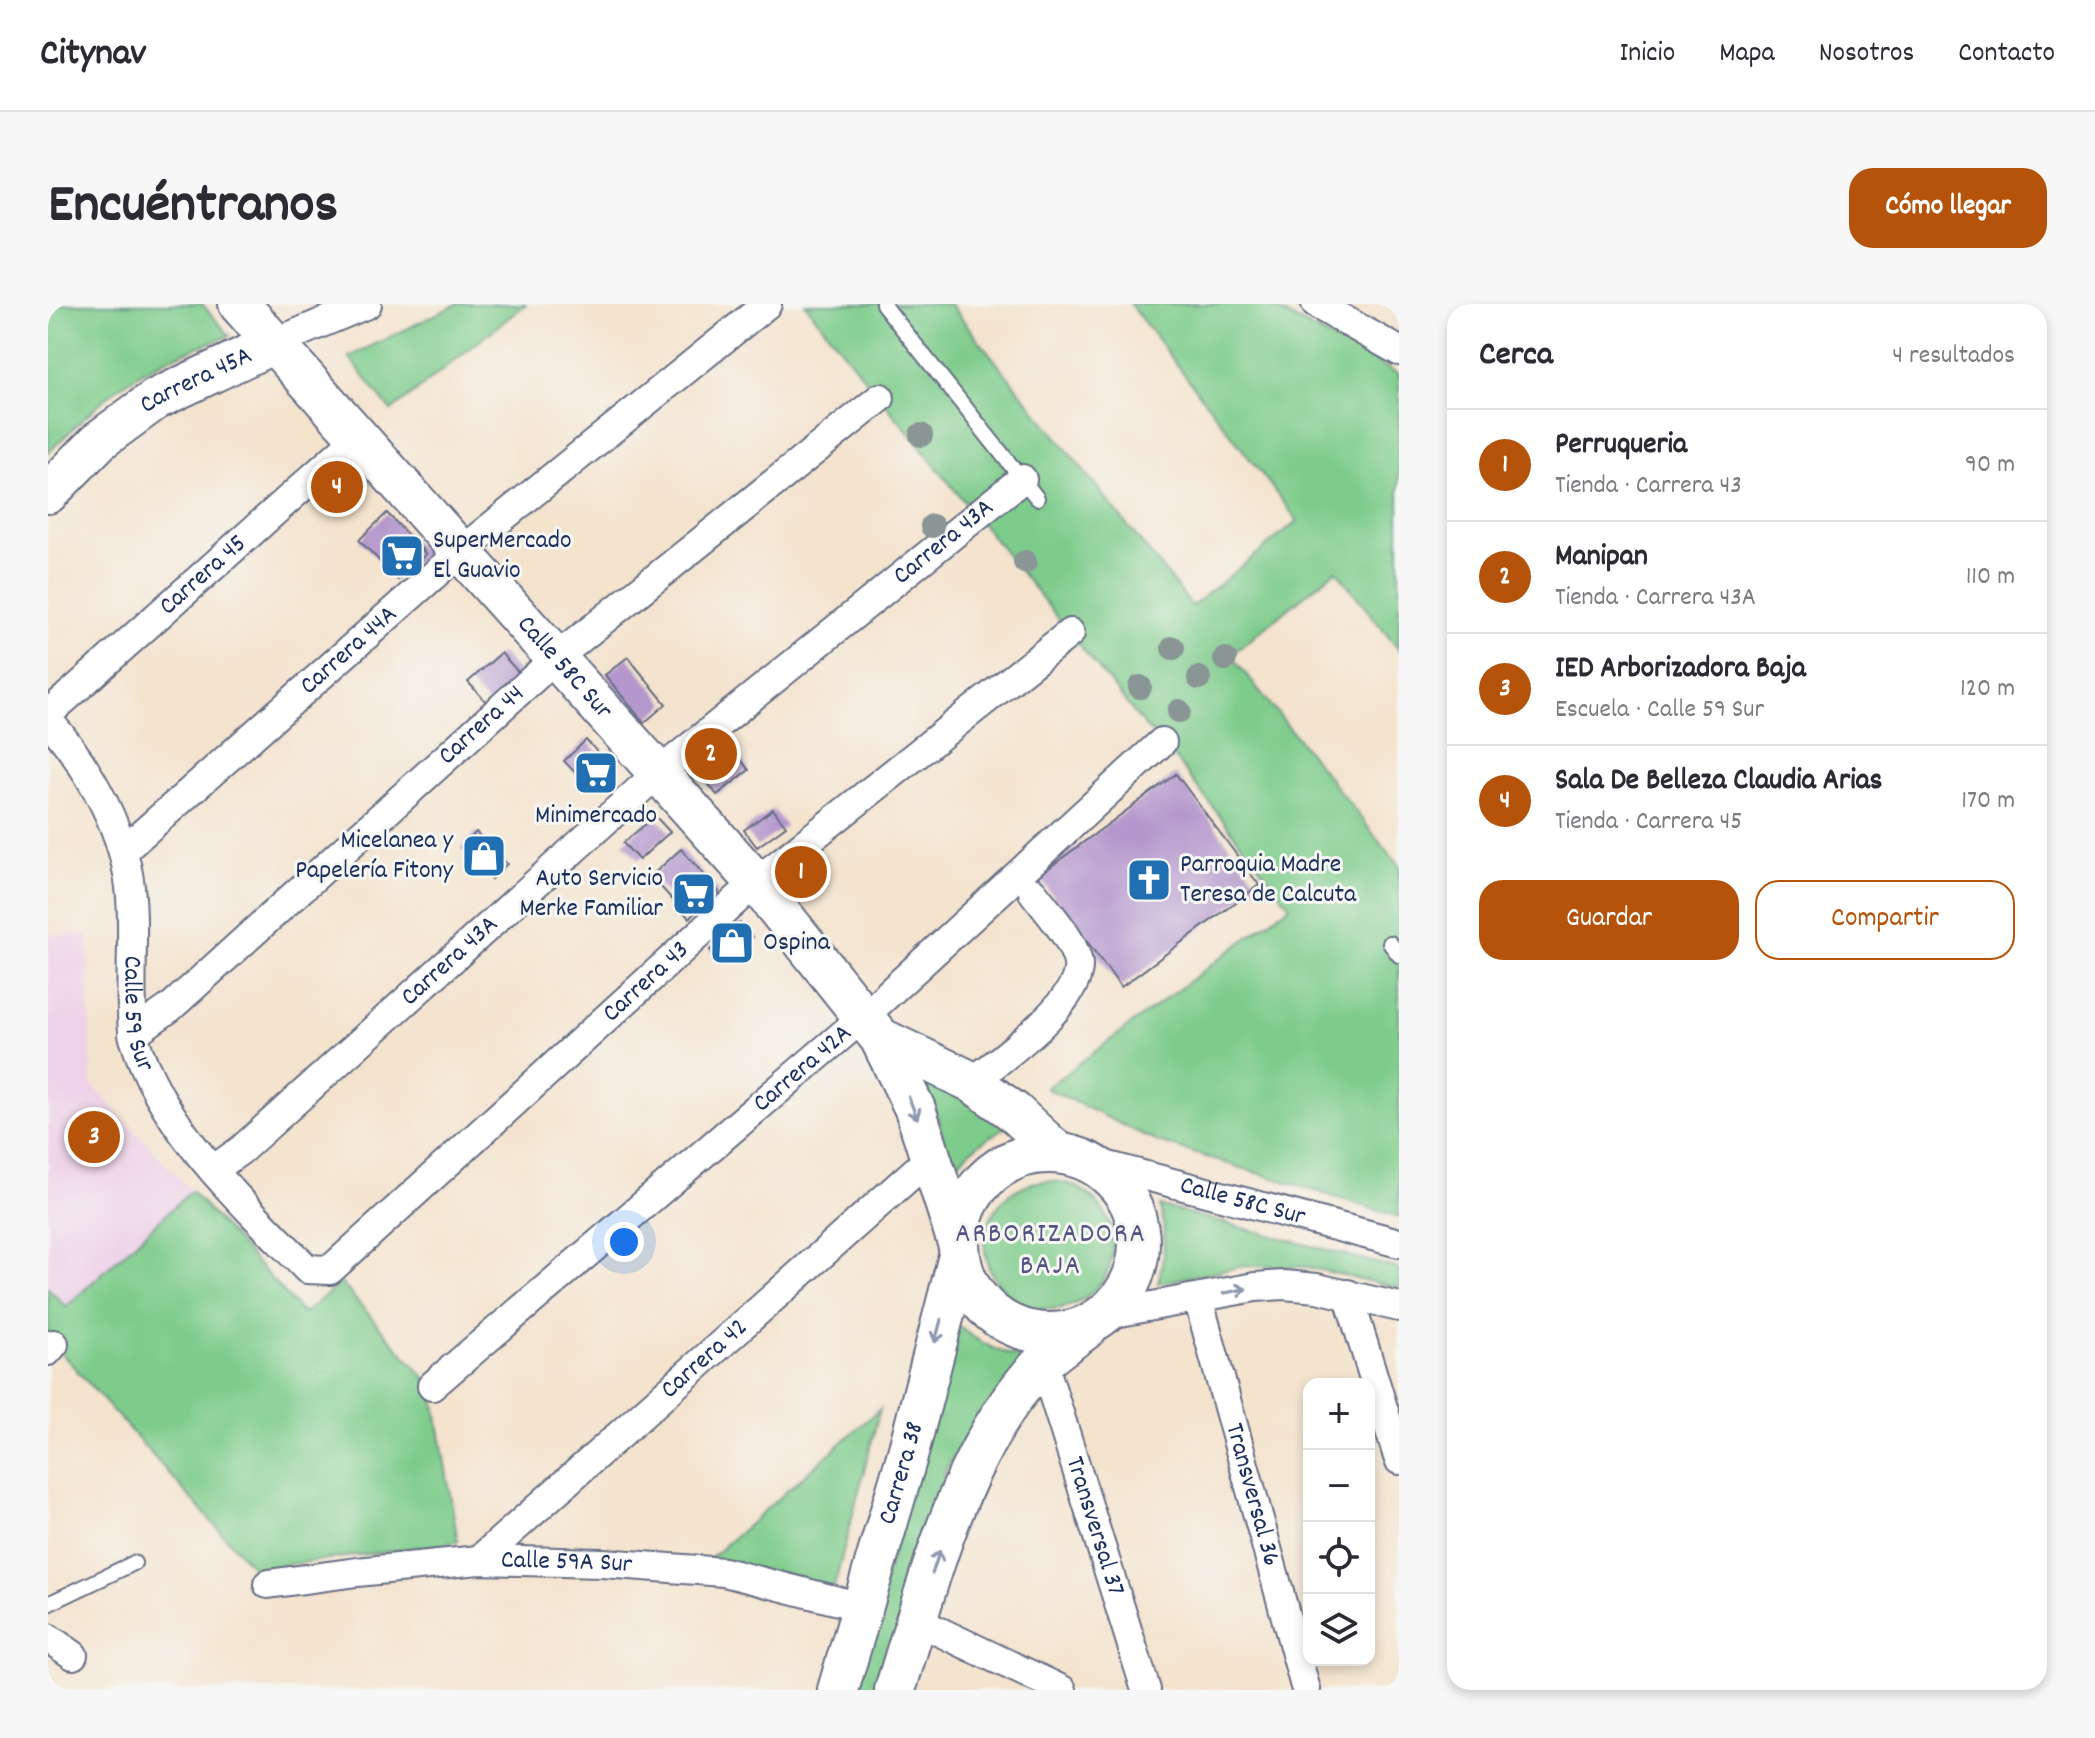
<!DOCTYPE html>
<html lang="es">
<head>
<meta charset="utf-8">
<style>
  body { margin:0; font-family:Dekko,sans-serif; background:#f7f7f7; color:#2b2b33 }
  .controls { position:absolute; right:24px; bottom:24px; display:grid; overflow:hidden; border-radius:16px; box-shadow:0 4px 12px #0003 }
  .controls button { width:72px; height:72px; display:grid; place-items:center; padding:0; border:0; border-bottom:2px solid #e1e1e2; background:#fff; color:#2b2b33; font:40px sans-serif }
  .you { position:absolute; left:576px; top:938px; width:28px; height:28px; margin:-20px; border:6px solid #fff; border-radius:50%; background:#1a73e8; box-shadow:0 0 0 12px #1a73e833 }
  .badge { display:grid; place-items:center; width:52px; height:52px; border-radius:50%; background:#b45309; color:#fff; font-size:26px; font-weight:700 }
  .pin { position:absolute; translate:-50% -50%; border:4px solid #fff; box-shadow:0 2px 8px #0006 }
  .list { margin:0; padding:0; list-style:none }
  h2 { display:flex; justify-content:space-between; align-items:center; height:104px; margin:0; padding:0 32px; font-size:34px }
  h2 small { font-size:26px; font-weight:400; color:#7c7c81 }
  .list li { display:grid; grid-template-columns:52px 1fr auto; gap:24px; align-items:center; box-sizing:border-box; height:112px; padding:0 32px; border-top:2px solid #e1e1e2 }
  .list b { display:block; font-size:30px; white-space:nowrap }
  .list p { margin:0; font-size:26px; white-space:nowrap; color:#7c7c81 }
  .list em { font-size:26px; font-style:normal; color:#7c7c81 }
  .actions { display:flex; gap:16px; padding:24px 32px }
  .actions a { flex:1; padding:18px 0; border:2px solid #b45309; border-radius:24px; text-align:center; font-size:28px; color:#b45309 }
  .actions .main { background:#b45309; color:#fff }
  .icon { flex:none; width:44px; height:44px; fill:none; stroke:currentColor; stroke-width:2; stroke-linecap:round; stroke-linejoin:round }
  .map { position:relative; flex:none; width:1351px; height:1386px; overflow:hidden; border-radius:24px }
  header { display:flex; align-items:center; gap:48px; box-sizing:border-box; height:112px; padding:0 40px; background:#fff; border-bottom:2px solid #e1e1e2 }
  header strong { font-size:38px }
  nav { display:flex; gap:44px; margin-inline-start:auto; font-size:28px }
  .intro { display:flex; align-items:center; justify-content:space-between; box-sizing:border-box; height:192px; padding:0 48px }
  h1 { margin:0; font-size:56px }
  .button { padding:20px 36px; border-radius:24px; background:#b45309; color:#fff; font-size:28px; font-weight:700 }
  main { display:flex; gap:48px; padding:0 48px }
  aside { flex:1; background:#fff; border-radius:24px; box-shadow:0 4px 12px #0003 }
  .map>svg:first-child { display:block }
</style>
</head>
<body>
<header>
<strong>Citynav</strong>
<nav><a>Inicio</a><a>Mapa</a><a>Nosotros</a><a>Contacto</a></nav>
</header>
<div class="intro"><h1>Encuéntranos</h1><a class="button">Cómo llegar</a></div>
<main>
<div class="map">
<svg width="1351" height="1386" viewBox="0 0 1351 1386">
  <rect width="100%" height="100%" fill="#f6f6f2"/>
  <filter id="ink" filterUnits="userSpaceOnUse"><feTurbulence type="fractalNoise" baseFrequency=".0125" numOctaves="2"/><feDisplacementMap in="SourceGraphic" scale="16" xChannelSelector="R" yChannelSelector="G"/><feConvolveMatrix kernelMatrix="1 2 1 2 8 2 1 2 1" color-interpolation-filters="sRGB"/></filter>
  <filter id="wash" filterUnits="userSpaceOnUse"><feTurbulence type="fractalNoise" baseFrequency=".006" numOctaves="4" result="noise"/><feDisplacementMap in="SourceGraphic" scale="32" xChannelSelector="R" yChannelSelector="G"/><feGaussianBlur stdDeviation="1.8" result="paint"/><feColorMatrix in="noise" values="0 0 0 0 0 0 0 0 0 0 0 0 0 0 0 0 0 1.4 0 .05"/><feComposite in="paint" operator="in"/></filter>
  <g filter="url(#wash)">
    <rect width="100%" height="100%" fill="#f4e3cd"/>
    <polygon fill="#eed0e8" points="40,630 43,780 143,887 18,1003 0,984 0,631"/>
    <g fill="#7ecc8b" stroke="#4c7e74" stroke-width="2">
      <path d="M0 0H154L182 32C148 43 115 55 85 74 53 94 27 123 0 149Z"/>
      <polygon points="409,0 478,0 343,107 301,53"/>
      <polygon points="757,0 902,0 1144,302 1250,217 1082,0 1218,0 1351,70 1351,346 1288,266 1183,351 1351,562 1351,913 1110,838 998,784 1242,602 1114,438 1096,421"/>
      <path d="M872 764 962 821C938 834 920 845 904 867L890 814Z"/>
      <circle cx="1001" cy="941" r="64"/>
      <polygon points="143,887 255,1010 293,979 384,1082 410,1238 206,1265 0,1034 0,984 18,1003"/>
      <path d="M1112 902 1351 965V984L1259 963 1196 962 1110 979C1117 951 1118 930 1112 902Z"/>
      <path d="M907 1018C928 1040 952 1048 981 1056L923 1124 898 1165 831 1386H807Z"/>
      <polygon points="832,1105 786,1283 657,1259"/>
    </g>
    <g id="blocks">
      <g fill="#b497cc">
        <polygon points="291,161 311,184 287,205 267,183"/>
        <polygon points="339,209 378,250 350,276 311,236"/>
        <polygon points="453,349 472,370 440,400 420,378"/>
        <polygon points="580,353 618,400 596,419 557,371"/>
        <polygon points="670,426 701,466 669,491 638,451"/>
        <polygon points="538,436 566,465 543,485 516,457"/>
        <polygon points="1128,470 1211,581 1073,683 990,572"/>
        <polygon points="725,505 738,522 709,543 696,526"/>
        <polygon points="607,512 622,528 591,556 575,539"/>
        <polygon points="428,528 459,560 443,575 413,544"/>
        <polygon points="633,545 671,588 641,614 603,572"/>
        <polygon points="758,545 776,567 748,591 730,568"/>
        <polygon points="692,619 705,633 675,660 662,646"/>
      </g>
    </g>
  </g>
  <g filter="url(#ink)">
    <use href="#blocks" fill-opacity="0" stroke="#676e85" stroke-width="2"/>
    <g fill="none" stroke-linecap="round" stroke-linejoin="round">
      <g stroke="#676e85" stroke-width="18">
        <g id="lane">
          <polyline points="835,0 989,194"/>
          <polyline points="1342,639 1351,651"/>
          <polyline points="0,1300 86,1259"/>
        </g>
      </g>
      <g stroke="#676e85" stroke-width="32">
        <g id="street">
          <polyline points="1268,0 1351,47"/>
          <polyline points="226,39 319,0"/>
          <path id="s1" d="M0 410 310 133"/>
          <path id="s2" d="M0 416C42 464 79 530 83 594 86 630 82 667 84 704 84 713 84 724 86 734 115 827 193 897 259 965L282 966 708 578 1022 329"/>
          <path id="s3" d="M75 547 412 248 719 0"/>
          <path id="s4" d="M85 730 123 703 508 354 832 94"/>
          <path d="M924 778C950 757 1041 693 1029 655 1022 631 1000 608 985 588"/>
          <path id="s5" d="M1038 856 1351 939"/>
          <path id="s6" d="M165 866 193 846 610 469 974 175"/>
          <polyline points="1300,990 1351,1156"/>
          <path id="s7" d="M1150 994 1258 1386"/>
          <polyline points="1056,1011 1207,983 1236,981 1269,984 1351,1003"/>
          <polyline points="0,1047 6,1040"/>
          <path id="s8" d="M995 1058 1098 1386"/>
          <path id="s9" d="M384 1082 814 714 1114 438"/>
          <path id="s10" d="M431 1256 883 853"/>
          <path id="s11" d="M220 1280 309 1268 431 1256 555 1259 676 1268 814 1303"/>
          <polyline points="869,1317 1014,1386"/>
          <polyline points="0,1334 25,1351"/>
        </g>
      </g>
      <g stroke="#676e85" stroke-width="44">
        <g id="secondary">
          <path id="s12" d="M191 0 708 578 832 734 867 805 910 939"/>
          <path id="s13" d="M0 189 52 136 108 95 226 39"/>
          <polyline points="832,734 924,778 966,808 1009,848"/>
          <circle cx="1001" cy="939" r="90"/>
          <path id="s14" d="M790 1386 860 1149 911 952"/>
          <path d="M847 1386C881 1278 913 1141 995 1058 1008 1045 1025 1035 1039 1024"/>
        </g>
      </g>
      <use href="#lane" stroke="#fff" stroke-width="14"/>
      <use href="#street" stroke="#fff" stroke-width="28"/>
      <use href="#secondary" stroke="#fff" stroke-width="40"/>
    </g>
    <g fill="#8a9596">
      <circle cx="873" cy="131" r="12"/>
      <circle cx="884" cy="222" r="12"/>
      <circle cx="977" cy="258" r="12"/>
      <circle cx="1125" cy="344" r="12"/>
      <circle cx="1177" cy="355" r="12"/>
      <circle cx="1151" cy="374" r="12"/>
      <circle cx="1092" cy="383" r="12"/>
      <circle cx="1131" cy="407" r="12"/>
    </g>
    <defs><path id="oneway-shaft" d="M-6 0H5M1.5-3L5.5 0L1.5 3" fill="none" stroke-width="1.6" stroke-linecap="round" stroke-linejoin="round" transform="scale(2)"/></defs>
    <g stroke="#8d97ae">
      <use href="#oneway-shaft" transform="translate(865 804) rotate(68)"/>
      <use href="#oneway-shaft" transform="translate(1187 987) rotate(-11)"/>
      <use href="#oneway-shaft" transform="translate(890 1027) rotate(105)"/>
      <use href="#oneway-shaft" transform="translate(888 1258) rotate(-72)"/>
    </g>
  </g>
  <defs>
    <g id="supermarket-square" transform="scale(2.3)"><rect x="-9" y="-9" width="18" height="18" rx="4" fill="#1f6fb2" stroke="#f6f6f2"/><path d="M-6-5.5h2.5l.6 2H6L4.5 2H-2.5L-4.4-4H-6ZM-1.5 3.2a1.3 1.3 0 1 0 .1 0ZM3 3.2a1.3 1.3 0 1 0 .1 0Z" fill="#fff"/></g>
    <g id="shop-square" transform="scale(2.3)"><rect x="-9" y="-9" width="18" height="18" rx="4" fill="#1f6fb2" stroke="#f6f6f2"/><path d="M-5-2.5h2.3a2.7 3.5 0 0 1 5.4 0H5L5.5 6h-11ZM-1.5-2.5h3a1.5 2.3 0 0 0-3 0Z" fill="#fff"/></g>
    <g id="church-square" transform="scale(2.3)"><rect x="-9" y="-9" width="18" height="18" rx="4" fill="#1f6fb2" stroke="#f6f6f2"/><path d="M-1.2-6h2.4v3.5h3.3v2.4h-3.3V6h-2.4V-.1h-3.3v-2.4h3.3Z" fill="#fff"/></g>
  </defs>
  <g fill-rule="evenodd">
    <use href="#supermarket-square" x="354" y="252"/>
    <use href="#supermarket-square" x="548" y="469"/>
    <use href="#shop-square" x="436" y="552"/>
    <use href="#church-square" x="1101" y="576"/>
    <use href="#supermarket-square" x="646" y="590"/>
    <use href="#shop-square" x="684" y="639"/>
  </g>
  <g text-anchor="middle" dominant-baseline="central" stroke-width="6" stroke-linejoin="round" paint-order="stroke">
    <g font-size="26" fill="#1b2f5e" stroke="#f6f6f2">
      <text stroke="none"><textPath href="#s13" startOffset="188">Carrera 45A</textPath></text>
      <text stroke="none"><textPath href="#s6" startOffset="964">Carrera 43A</textPath></text>
      <text stroke="none"><textPath href="#s1" startOffset="208">Carrera 45</textPath></text>
      <text stroke="none"><textPath href="#s3" startOffset="302">Carrera 44A</textPath></text>
      <text stroke="none"><textPath href="#s12" startOffset="488">Calle 58C Sur</textPath></text>
      <text stroke="none"><textPath href="#s4" startOffset="466">Carrera 44</textPath></text>
      <text stroke="none"><textPath href="#s6" startOffset="316">Carrera 43A</textPath></text>
      <text stroke="none"><textPath href="#s2" startOffset="1082">Carrera 43</textPath></text>
      <text stroke="none"><textPath href="#s2" startOffset="316">Calle 59 Sur</textPath></text>
      <text stroke="none"><textPath href="#s9" startOffset="488">Carrera 42A</textPath></text>
      <text stroke="none"><textPath href="#s5" startOffset="162">Calle 58C Sur</textPath></text>
      <text stroke="none"><textPath href="#s10" startOffset="302">Carrera 42</textPath></text>
      <text stroke="none"><textPath href="#s14" startOffset="226">Carrera 38</textPath></text>
      <text stroke="none"><textPath href="#s7" startOffset="204">Transversal 36</textPath></text>
      <text stroke="none"><textPath href="#s8" startOffset="172">Transversal 37</textPath></text>
      <text stroke="none"><textPath href="#s11" startOffset="300">Calle 59A Sur</textPath></text>
    </g>
    <g font-size="26" fill="#1b2f5e" stroke="#f6f6f2" text-anchor="start">
      <text x="385" y="237">SuperMercado<tspan x="385" dy="30">El Guavio</tspan></text>
      <text x="548" y="512" text-anchor="middle">Minimercado</text>
      <text x="405" y="537" text-anchor="end">Micelanea y<tspan x="405" dy="30">Papelería Fitony</tspan></text>
      <text x="1132" y="561">Parroquia Madre<tspan x="1132" dy="30">Teresa de Calcuta</tspan></text>
      <text x="615" y="575" text-anchor="end">Auto Servicio<tspan x="615" dy="30">Merke Familiar</tspan></text>
      <text x="715" y="639">Ospina</text>
    </g>
    <g font-size="28" letter-spacing="2" fill="#515384" stroke="#f6f6f2">
      <text x="1003" y="932">ARBORIZADORA<tspan x="1003" dy="32">BAJA</tspan></text>
    </g>
  </g>
</svg>
<div class="controls">
<button>+</button>
<button>−</button>
<button><svg class="icon" aria-label="locate" viewBox="0 0 24 24"><circle cx="12" cy="12" r="6"/><path d="M12 2v4M12 18v4M2 12h4M18 12h4"/></svg></button>
<button><svg class="icon" aria-label="layers" viewBox="0 0 24 24"><path d="M12 4l9 5-9 5-9-5zM3 14l9 5 9-5"/></svg></button>
</div>
<div class="you"></div>
<div class="pin badge" style="left:753px;top:568px">1</div>
<div class="pin badge" style="left:663px;top:450px">2</div>
<div class="pin badge" style="left:46px;top:833px">3</div>
<div class="pin badge" style="left:289px;top:183px">4</div>
</div>
<aside>
<h2>Cerca<small>4 resultados</small></h2>
<ul class="list">
<li><span class="badge">1</span><div><b>Perruqueria</b><p>Tienda · Carrera 43</p></div><em>90 m</em></li>
<li><span class="badge">2</span><div><b>Manipan</b><p>Tienda · Carrera 43A</p></div><em>110 m</em></li>
<li><span class="badge">3</span><div><b>IED Arborizadora Baja</b><p>Escuela · Calle 59 Sur</p></div><em>120 m</em></li>
<li><span class="badge">4</span><div><b>Sala De Belleza Claudia Arias</b><p>Tienda · Carrera 45</p></div><em>170 m</em></li>
</ul>
<div class="actions"><a class="main">Guardar</a><a>Compartir</a></div>
</aside>
</main>
</body>
</html>
